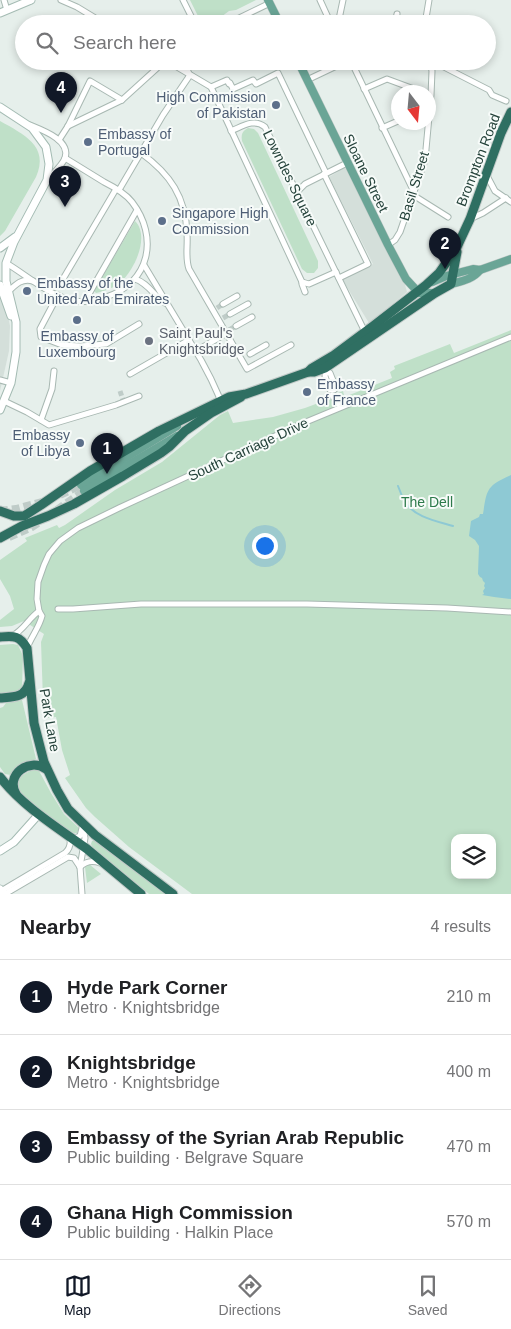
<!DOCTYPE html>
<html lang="en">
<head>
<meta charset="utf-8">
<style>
  body { margin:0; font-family:Arial,sans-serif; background:#f6f6f6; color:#202124 }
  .controls { position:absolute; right:15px; bottom:15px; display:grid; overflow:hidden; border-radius:10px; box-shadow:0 2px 8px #0003 }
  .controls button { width:45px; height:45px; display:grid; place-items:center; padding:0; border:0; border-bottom:1px solid #e0e0e0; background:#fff; color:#202124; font:25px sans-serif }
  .compass { position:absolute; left:391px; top:85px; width:45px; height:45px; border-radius:50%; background:#fff; box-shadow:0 2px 8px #0003; rotate:164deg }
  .you { position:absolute; left:264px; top:545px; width:18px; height:18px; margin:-12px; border:4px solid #fff; border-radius:50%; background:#1a73e8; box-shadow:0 0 0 8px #1a73e833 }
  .badge { display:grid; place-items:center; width:32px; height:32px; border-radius:50%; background:#111827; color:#fff; font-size:16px; font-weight:700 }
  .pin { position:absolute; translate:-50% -41px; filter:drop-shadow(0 1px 2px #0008) }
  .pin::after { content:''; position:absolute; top:26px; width:18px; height:15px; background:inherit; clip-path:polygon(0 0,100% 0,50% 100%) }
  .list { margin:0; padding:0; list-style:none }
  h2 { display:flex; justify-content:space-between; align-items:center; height:65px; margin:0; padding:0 20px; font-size:21px }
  h2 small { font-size:16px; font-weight:400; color:#757577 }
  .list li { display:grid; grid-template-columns:32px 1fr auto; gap:15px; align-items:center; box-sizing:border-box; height:75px; padding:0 20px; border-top:1px solid #e0e0e0 }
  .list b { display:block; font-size:19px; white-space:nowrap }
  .list p { margin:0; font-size:16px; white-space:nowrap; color:#757577 }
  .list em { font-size:16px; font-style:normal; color:#757577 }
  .icon { flex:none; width:28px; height:28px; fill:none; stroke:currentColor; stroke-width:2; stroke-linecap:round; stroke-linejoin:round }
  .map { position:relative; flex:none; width:511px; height:894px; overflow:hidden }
  .search { position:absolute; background:#fff; box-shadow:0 2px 8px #0003; left:15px; right:15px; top:15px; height:55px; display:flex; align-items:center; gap:12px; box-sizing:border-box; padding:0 18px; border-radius:28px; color:#757577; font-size:19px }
  .sheet { height:365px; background:#fff }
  nav { display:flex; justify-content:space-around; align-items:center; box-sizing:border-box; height:70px; border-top:1px solid #e0e0e0; background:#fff; font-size:14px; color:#757577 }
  nav a { display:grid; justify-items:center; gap:2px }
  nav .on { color:#111827 }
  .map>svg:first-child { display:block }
</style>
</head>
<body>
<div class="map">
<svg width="511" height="894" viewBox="0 0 511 894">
  <rect width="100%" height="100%" fill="#e6efeb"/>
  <g fill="#d4dfda">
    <polygon points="344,168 347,169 404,281 407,292 369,323 342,279 373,264 329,177"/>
    <polygon points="0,287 5,301 10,326 9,351 0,391"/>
  </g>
  <g fill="#bfe0c8" fill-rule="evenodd">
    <path d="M190 0H256L236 10 229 11C221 17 213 24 202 24Z"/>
    <path d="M0 121C23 134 50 146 36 177L5 231 0 236Z"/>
    <path d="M248 128 254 129 258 133 318 261V268L314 273H307L302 269 242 141C241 135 242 131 248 128Z"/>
    <path d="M135 221C150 236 135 269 121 282 114 288 105 291 96 293L94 291Z"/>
    <path d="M511 330V894H192L129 847 95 817 86 808 65 778 70 775 62 750 56 717 48 718 43 700 41 642 44 634 24 621 12 626 0 627V620L14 609 10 596 0 579V560L27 541 25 538 57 525 59 528 65 525 115 490 162 462 220 415 228 411 233 423 273 417 305 408 329 399 328 397 343 391 344 395 347 396 392 378 390 372 395 369 394 366 450 344 454 353ZM455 838H492V875H455Z"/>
    <polygon points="13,644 18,645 23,656 22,688 17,692 0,694 0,645"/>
    <polygon points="22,700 36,759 23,765 11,775 5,774 0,767 0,708 3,707 6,703"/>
    <path d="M35 769H38L51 793 64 814 79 828 77 833H74L70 831 39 811 17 791C17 777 23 774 35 769Z"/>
    <polygon points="95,840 167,894 149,894 93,848 91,844 92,841"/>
    <polygon points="89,864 101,874 87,883 85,867 87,865"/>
  </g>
  <path fill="#8ec9d4" d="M511 475V599L494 597 482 595 484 594 483 591 485 588 484 586 485 583 483 581 482 578 480 577 478 574 479 546 475 540 469 536 471 521 479 517 480 514H483C487 488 487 486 511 475Z"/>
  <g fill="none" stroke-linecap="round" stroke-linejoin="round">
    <path stroke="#8ec9d4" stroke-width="2" d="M398 486C400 491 402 496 404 501 414 517 436 521 453 526"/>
    <g stroke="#bfccc8" stroke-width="5" stroke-dasharray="5 2.5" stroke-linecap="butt">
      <polyline points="217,308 223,304"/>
      <polyline points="223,318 230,314"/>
      <polyline points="229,330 236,326"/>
      <polyline points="120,391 123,400"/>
    </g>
    <g stroke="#bfccc8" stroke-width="8" stroke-dasharray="8 4" stroke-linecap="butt">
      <polyline points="60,495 81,485"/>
      <polyline points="57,510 84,491"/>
      <polyline points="0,511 16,509 42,502"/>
      <polyline points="9,537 32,527 41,521"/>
    </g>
    <g stroke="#a8b8b2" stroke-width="7">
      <g id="street">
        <polyline points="4,0 7,10"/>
        <polyline points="61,0 77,7 105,24"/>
        <polyline points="183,0 195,24"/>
        <polyline points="320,0 331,24"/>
        <polyline points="227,24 270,3"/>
        <polyline points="338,24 343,0"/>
        <polyline points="395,24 397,14"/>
        <polyline points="425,24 429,0"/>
        <polyline points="167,61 211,87 302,282 302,284 305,292"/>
        <polyline points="184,61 189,74"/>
        <polyline points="351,61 414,192"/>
        <polyline points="440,65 489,90 492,95 506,101"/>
        <polyline points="307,80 347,61"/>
        <polyline points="211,87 227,80 229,84 230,83 233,89 253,80 256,84 278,73 326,173"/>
        <polyline points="364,89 387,79 422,92"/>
        <path d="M30 125C42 130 71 140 65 158 62 166 53 173 47 180"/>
        <polyline points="68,126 122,100 165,61"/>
        <polyline points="382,128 398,121"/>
        <path d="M231 131C243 126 254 118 265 127L365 332"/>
        <polyline points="59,140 68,126 90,81 122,100"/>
        <path d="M141 153C170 174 186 197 187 234 188 246 185 258 189 269L247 369 291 345"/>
        <polyline points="324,174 368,264 339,278"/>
        <polyline points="486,174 495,191 511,202"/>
        <polyline points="119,190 163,115 190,75"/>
        <polyline points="298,194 298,191 305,184 347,163"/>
        <polyline points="413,195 448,217"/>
        <polyline points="470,219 483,213 506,198"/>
        <polyline points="388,245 395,240 400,232 425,160 431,95 432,71 430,61"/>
        <path d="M6 263C28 276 50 297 76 301 86 303 97 300 106 297 150 283 159 237 132 202 125 193 114 187 104 182 91 174 78 166 65 158"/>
        <polyline points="144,265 201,360 211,379 221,401"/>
        <polyline points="63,279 116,189"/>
        <path d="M135 279C148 283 154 296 165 303"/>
        <polyline points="302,282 309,284 336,272"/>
        <path d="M9 291C16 284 22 278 33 281"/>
        <polyline points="58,295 40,329 41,337 62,345 80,346 106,344 139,324"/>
        <polyline points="85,301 137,210"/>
        <polyline points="223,304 237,296"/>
        <polyline points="230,314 248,304"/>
        <polyline points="236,326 252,317"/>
        <polyline points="196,351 227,333"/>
        <polyline points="250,354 266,345"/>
        <polyline points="325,368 326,372 325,376 330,390 334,390 336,388 330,373 326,372"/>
        <polyline points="130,374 189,340"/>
        <polyline points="0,380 11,383"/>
        <polyline points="332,395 338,404"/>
        <polyline points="4,401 27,412 49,425 116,405 139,396"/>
        <polyline points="41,420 52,389 54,371"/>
        <polyline points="58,609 73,609 141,604 307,604 447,608 511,612"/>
        <path d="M12 636C24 630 28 619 39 611"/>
        <path d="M27 648C31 637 39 628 42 616L39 611 37 599 38 582 44 565 49 554 60 541 78 528 119 508 301 424 511 337"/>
        <path d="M80 867C86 861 92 860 100 863"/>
        <path d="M1 891 65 853C70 849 71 844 70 837L74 838 80 836 82 828"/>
        <polyline points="5,894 68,857 74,858 80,867"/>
        <polyline points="82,894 80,867 85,838 83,828"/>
      </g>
    </g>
    <g stroke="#a4bbb3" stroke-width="9">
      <g id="secondary">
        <polyline points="0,13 31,0"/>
        <polyline points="0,107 32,128 46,147 49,164 47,180 14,242 6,263 6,281 16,322 16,352 11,383 0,410"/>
        <polyline points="0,248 15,237"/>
        <polyline points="0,285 11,316"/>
        <polyline points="0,851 14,842 39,814"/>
        <polyline points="0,889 3,894"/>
      </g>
    </g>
    <g stroke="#c2cac8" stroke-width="9">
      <g id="primary">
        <polyline points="268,0 280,24"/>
        <polyline points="298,61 388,245 406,279 419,293 435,293"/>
        <polyline points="432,282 446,276 473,269 480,270 511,259"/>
        <path d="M451 284C462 281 473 279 480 270"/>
        <polyline points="81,485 177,426"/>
        <polyline points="84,491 177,436"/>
      </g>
    </g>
    <g stroke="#c2cac8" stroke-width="11">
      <g id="highway">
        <polyline points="308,372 312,368 334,355 373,326 426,285 439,273 456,249"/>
        <polyline points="0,511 14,516 24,516 41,505 90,471 159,431 229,397 246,394 308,372 314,372 325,368 435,293 451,284 457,252 456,249 470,219 501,133 511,112"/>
        <polyline points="0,538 22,526 48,516 74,504 123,476 161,453 169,447 185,431 211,413 241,397"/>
        <path d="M0 637C14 636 19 635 27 648L34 723 44 762 57 790 68 809 95 835 173 894"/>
        <path d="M0 698C13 697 25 698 29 683"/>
        <path d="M0 777C22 806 58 828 87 849 105 864 123 879 141 894"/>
        <path d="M16 794C5 775 29 757 46 769"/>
      </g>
    </g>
    <use href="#street" stroke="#fff" stroke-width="5"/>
    <use href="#secondary" stroke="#fff" stroke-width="7"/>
    <use href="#primary" stroke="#6aa596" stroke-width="8"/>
    <use href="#highway" stroke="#2f6f62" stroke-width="9"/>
  </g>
  <g fill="#5c6f8a" stroke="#f7fbf9" stroke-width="2">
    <circle cx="276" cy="105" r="5"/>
    <circle cx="88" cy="142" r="5"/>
    <circle cx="162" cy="221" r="5"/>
    <circle cx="27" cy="291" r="5"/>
    <circle cx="77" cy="320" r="5"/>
    <circle cx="307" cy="392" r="5"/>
    <circle cx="80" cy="443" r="5"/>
  </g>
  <circle fill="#6b7280" stroke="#f7fbf9" stroke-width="2" cx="149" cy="341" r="5"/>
  <g text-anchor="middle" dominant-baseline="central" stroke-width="4" stroke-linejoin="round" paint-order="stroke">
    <g font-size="14" fill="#4e5e75" stroke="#f7fbf9" text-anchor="start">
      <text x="266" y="97" text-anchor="end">High Commission<tspan x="266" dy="16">of Pakistan</tspan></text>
      <text x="98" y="134">Embassy of<tspan x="98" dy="16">Portugal</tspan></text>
      <text x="172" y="213">Singapore High<tspan x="172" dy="16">Commission</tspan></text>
      <text x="37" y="283">Embassy of the<tspan x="37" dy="16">United Arab Emirates</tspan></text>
      <text x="77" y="336" text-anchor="middle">Embassy of<tspan x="77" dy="16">Luxembourg</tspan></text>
      <text x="317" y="384">Embassy<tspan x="317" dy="16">of France</tspan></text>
      <text x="70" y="435" text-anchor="end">Embassy<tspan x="70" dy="16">of Libya</tspan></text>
    </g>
    <g font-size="14" fill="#24423a" stroke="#f7fbf9">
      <text transform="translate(478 160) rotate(-69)">Brompton Road</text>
      <text transform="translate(366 173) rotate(64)">Sloane Street</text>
      <text transform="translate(290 178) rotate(64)">Lowndes Square</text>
      <text transform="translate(414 186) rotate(-73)">Basil Street</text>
      <text transform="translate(248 449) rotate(-25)">South Carriage Drive</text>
      <text transform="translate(50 720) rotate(80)">Park Lane</text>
    </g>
    <g font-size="14" fill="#5b616d" stroke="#f7fbf9" text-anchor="start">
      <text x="159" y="333">Saint Paul's<tspan x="159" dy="16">Knightsbridge</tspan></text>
    </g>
    <g font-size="14" fill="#2d7a4b" stroke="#f7fbf9">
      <text x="427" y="502">The Dell</text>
    </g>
  </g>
</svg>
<div class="controls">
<button><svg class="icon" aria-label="layers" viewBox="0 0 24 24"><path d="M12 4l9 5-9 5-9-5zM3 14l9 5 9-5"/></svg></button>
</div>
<svg class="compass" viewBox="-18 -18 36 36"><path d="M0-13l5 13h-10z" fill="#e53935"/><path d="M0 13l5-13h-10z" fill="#757577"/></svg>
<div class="you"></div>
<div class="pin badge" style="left:107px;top:474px">1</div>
<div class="pin badge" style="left:445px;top:269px">2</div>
<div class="pin badge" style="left:65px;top:207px">3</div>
<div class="pin badge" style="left:61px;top:113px">4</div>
<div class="search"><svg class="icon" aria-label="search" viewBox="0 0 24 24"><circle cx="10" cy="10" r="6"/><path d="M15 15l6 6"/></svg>Search here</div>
</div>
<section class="sheet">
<h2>Nearby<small>4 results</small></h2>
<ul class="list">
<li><span class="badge">1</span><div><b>Hyde Park Corner</b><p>Metro · Knightsbridge</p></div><em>210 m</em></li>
<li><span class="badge">2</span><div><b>Knightsbridge</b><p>Metro · Knightsbridge</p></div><em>400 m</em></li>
<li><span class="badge">3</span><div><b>Embassy of the Syrian Arab Republic</b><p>Public building · Belgrave Square</p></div><em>470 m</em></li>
<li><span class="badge">4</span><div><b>Ghana High Commission</b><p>Public building · Halkin Place</p></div><em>570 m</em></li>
</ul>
</section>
<nav>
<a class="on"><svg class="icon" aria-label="map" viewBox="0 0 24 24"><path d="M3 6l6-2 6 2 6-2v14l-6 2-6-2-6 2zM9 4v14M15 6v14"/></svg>Map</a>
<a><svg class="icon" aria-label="directions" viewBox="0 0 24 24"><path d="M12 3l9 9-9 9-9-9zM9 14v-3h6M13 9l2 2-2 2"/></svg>Directions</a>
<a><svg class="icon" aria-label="saved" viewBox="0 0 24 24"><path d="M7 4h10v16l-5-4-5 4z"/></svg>Saved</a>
</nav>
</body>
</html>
